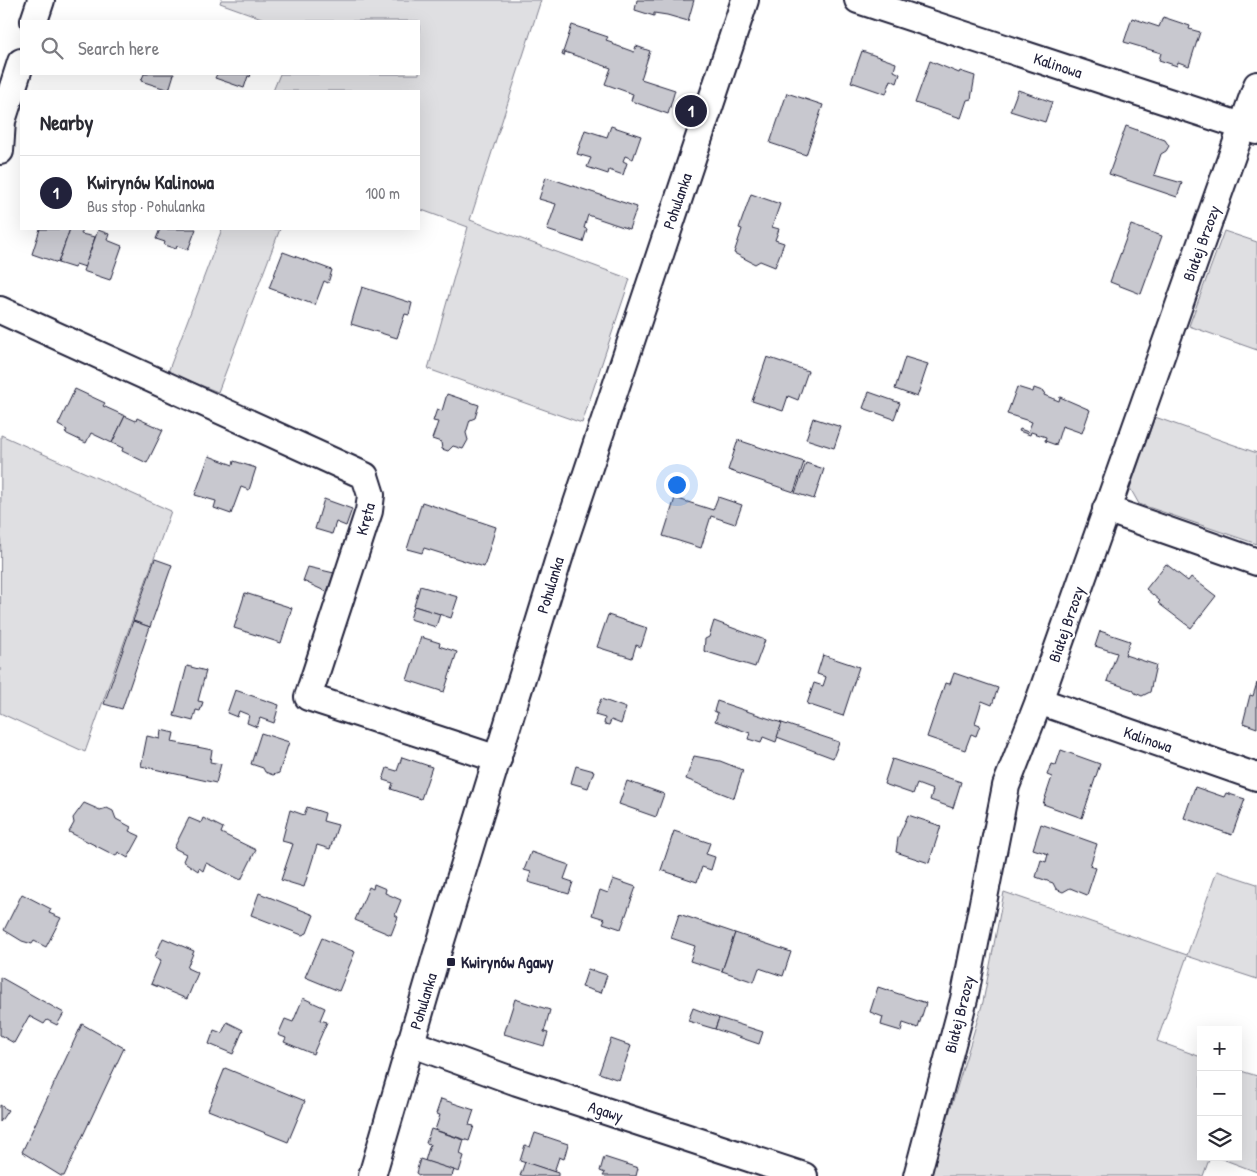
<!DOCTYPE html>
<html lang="en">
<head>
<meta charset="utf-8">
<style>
  body { margin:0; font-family:"Patrick Hand",sans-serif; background:#f2f2f3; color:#2b2b33 }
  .controls { position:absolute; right:15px; bottom:15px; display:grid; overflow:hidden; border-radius:0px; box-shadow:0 5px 20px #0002 }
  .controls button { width:45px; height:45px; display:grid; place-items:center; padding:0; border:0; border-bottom:1px solid #e1e1e2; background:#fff; color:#2b2b33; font:25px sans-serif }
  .you { position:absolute; left:676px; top:484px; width:18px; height:18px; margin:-12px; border:4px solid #fff; border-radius:50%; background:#1a73e8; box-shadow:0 0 0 8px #1a73e833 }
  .badge { display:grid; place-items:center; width:32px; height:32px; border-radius:50%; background:#22223b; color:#fff; font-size:16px; font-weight:700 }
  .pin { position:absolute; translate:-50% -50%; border:2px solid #fff; box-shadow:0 1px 5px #0006 }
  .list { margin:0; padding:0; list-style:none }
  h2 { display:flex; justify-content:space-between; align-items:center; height:65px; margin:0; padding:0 20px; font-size:21px }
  h2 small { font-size:16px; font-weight:400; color:#7c7c81 }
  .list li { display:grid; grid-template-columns:32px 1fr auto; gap:15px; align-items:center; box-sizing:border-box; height:75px; padding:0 20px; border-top:1px solid #e1e1e2 }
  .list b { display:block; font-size:19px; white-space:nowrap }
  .list p { margin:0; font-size:16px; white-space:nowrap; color:#7c7c81 }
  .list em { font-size:16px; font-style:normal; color:#7c7c81 }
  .icon { flex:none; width:28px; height:28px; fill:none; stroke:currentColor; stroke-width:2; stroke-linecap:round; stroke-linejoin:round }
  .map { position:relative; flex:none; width:1257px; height:1176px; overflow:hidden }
  .search { position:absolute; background:#fff; box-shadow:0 5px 20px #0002; left:20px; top:20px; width:400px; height:55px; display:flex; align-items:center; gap:12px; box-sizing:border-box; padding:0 18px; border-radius:0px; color:#7c7c81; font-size:19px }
  .panel { position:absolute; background:#fff; box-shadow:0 5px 20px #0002; left:20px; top:90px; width:400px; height:140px; border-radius:0px }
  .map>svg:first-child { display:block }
</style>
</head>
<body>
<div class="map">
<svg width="1257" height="1176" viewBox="0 0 1257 1176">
  <rect width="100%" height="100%" fill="#fff"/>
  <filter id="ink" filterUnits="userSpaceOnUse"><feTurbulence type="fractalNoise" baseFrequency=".02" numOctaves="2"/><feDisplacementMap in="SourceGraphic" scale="10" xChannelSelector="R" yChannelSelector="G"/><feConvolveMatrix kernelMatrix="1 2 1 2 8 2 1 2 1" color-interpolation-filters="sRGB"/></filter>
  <g filter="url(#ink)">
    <g fill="#dfdfe2" stroke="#80808e">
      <polygon points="221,0 541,0 470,220 630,279 582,423 428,369 468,227 419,209 419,91 273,91 280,74 419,74 419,21 270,21 220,3"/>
      <polygon points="222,229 280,229 218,392 168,372"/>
      <polygon points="1224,231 1257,242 1257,350 1189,326"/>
      <polygon points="1155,417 1257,453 1257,544 1139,504 1130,488"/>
      <polygon points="1,435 171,511 85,752 0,713"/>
      <polygon points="1217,871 1257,884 1257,979 1187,956 1157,1041 1201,1057 1201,1157 1210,1157 1203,1176 930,1176 983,1002 1004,892 1187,955"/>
      <polygon points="1238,1070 1257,1076 1257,1172 1217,1157 1238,1157"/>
    </g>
    <g fill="#c8c8cf" stroke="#22223b">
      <polygon points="637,0 694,0 688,21 667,15 654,13 654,16 635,10"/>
      <polygon points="1163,17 1190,26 1189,29 1200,32 1189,66 1178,62 1177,66 1159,60 1161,53 1124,42 1132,18 1159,27"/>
      <polygon points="572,25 608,37 606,40 612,42 612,44 634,52 636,46 650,51 641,79 675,90 668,114 631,101 633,94 605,84 611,68 565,52 564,56 562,55"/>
      <polygon points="862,51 896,63 894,71 900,74 897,83 891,80 886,94 851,82"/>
      <polygon points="930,61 959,73 960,71 975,76 971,99 967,100 961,118 915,103"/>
      <polygon points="144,74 174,74 169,90 141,81"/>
      <polygon points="217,74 251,74 250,77 248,76 244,88 215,78"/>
      <polygon points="1018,90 1052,102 1045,122 1010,111"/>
      <polygon points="787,93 823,105 806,155 770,143"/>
      <polygon points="611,126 641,136 633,159 625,156 623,161 627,163 623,175 609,170 608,174 587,167 591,158 577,154 585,130 607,137"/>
      <polygon points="1126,126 1165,140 1169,146 1166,151 1161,154 1154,175 1182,183 1177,197 1109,174"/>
      <polygon points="546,177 637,207 629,229 588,215 584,228 587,229 583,242 547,230 556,204 539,199"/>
      <polygon points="751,194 780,204 772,227 779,229 775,240 784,243 775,267 760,261 755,264 734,253 742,229 739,228"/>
      <polygon points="1131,225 1162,236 1141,294 1110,282"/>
      <polygon points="40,229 70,229 58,263 32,254"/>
      <polygon points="70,229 83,229 81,234 95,237 85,267 76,264 74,268 58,263"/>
      <polygon points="160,229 196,229 188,250 177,246 176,249 164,245 165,242 156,239"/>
      <polygon points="98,230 109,234 107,240 122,246 110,280 83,271"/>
      <polygon points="283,252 332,270 328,283 324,281 315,305 269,288"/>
      <polygon points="362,287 412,303 409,315 405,314 397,338 351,324"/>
      <polygon points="767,357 808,371 798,400 788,396 783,411 752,401"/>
      <polygon points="905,357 928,364 917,397 895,389"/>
      <polygon points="1017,387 1033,392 1034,388 1045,392 1044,395 1059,401 1060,397 1090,410 1082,433 1062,426 1056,445 1045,441 1046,437 1031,432 1030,435 1019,431 1020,429 1028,432 1032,422 1007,414"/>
      <polygon points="75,389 105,403 103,406 125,416 112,443 91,433 86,443 65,433 67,430 58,425"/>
      <polygon points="869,392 900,403 894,419 863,408"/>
      <polygon points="447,394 479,405 475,418 470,420 466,433 468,440 463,449 453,446 448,451 442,449 441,442 432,439 438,422 433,421 437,409 442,411"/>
      <polygon points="125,416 136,421 137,418 163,430 147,463 122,451 123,448 112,443"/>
      <polygon points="813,418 841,427 834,448 806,439"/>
      <polygon points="738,440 804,462 794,492 728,470"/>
      <polygon points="209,456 233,465 234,461 256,468 249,490 241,487 231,514 214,508 216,501 195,495"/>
      <polygon points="806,463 824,469 814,499 795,493"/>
      <polygon points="718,497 742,505 735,524 711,516 701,548 663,536 675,498 713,510"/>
      <polygon points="324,499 352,509 346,526 336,522 332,534 315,529"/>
      <polygon points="422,502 496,527 484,567 424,548 422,553 407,549"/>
      <polygon points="155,559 172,565 150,627 133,621"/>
      <polygon points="1166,564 1188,581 1191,577 1216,596 1191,628 1158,603 1160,601 1146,589"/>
      <polygon points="308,567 334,573 327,592 303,581"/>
      <polygon points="420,586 458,597 451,618 414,606"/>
      <polygon points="245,593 292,608 281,643 234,628"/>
      <polygon points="414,606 440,614 436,627 410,619"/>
      <polygon points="608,615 647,628 641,647 636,645 632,658 597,647"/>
      <polygon points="133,621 150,627 122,709 104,704"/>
      <polygon points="714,621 765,640 755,667 704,651 705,639 709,637"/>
      <polygon points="1100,631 1130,641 1125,655 1156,665 1150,692 1142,696 1135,693 1133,690 1107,681 1117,653 1095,646"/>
      <polygon points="421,637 440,643 439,646 457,652 444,692 407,680"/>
      <polygon points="823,655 859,667 843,716 807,704 814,683 823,686 826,677 817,674"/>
      <polygon points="187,666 206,671 198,701 203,702 200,711 196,710 193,721 174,716"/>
      <polygon points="954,673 998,688 992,705 982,701 975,723 980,725 976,736 971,734 965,750 927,737 945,683 950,684"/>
      <polygon points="1257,683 1257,728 1243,723 1250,695 1253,696"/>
      <polygon points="235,690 279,705 274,723 260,718 257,727 247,723 249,715 239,711 237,717 227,713"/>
      <polygon points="601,699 626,708 621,724 611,720 609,725 604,724 605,718 595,715"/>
      <polygon points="717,701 782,723 776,742 763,737 761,743 748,739 750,733 715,721 718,713 714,711"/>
      <polygon points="782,723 839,742 833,758 777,737"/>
      <polygon points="161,730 174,733 172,742 212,750 210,762 221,764 216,783 141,766 147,736 160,739"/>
      <polygon points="261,733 289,742 279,773 273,775 265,772 263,768 251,764"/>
      <polygon points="1061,750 1100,764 1082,818 1043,804 1052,777 1047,775 1051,764 1056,765"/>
      <polygon points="694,756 720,761 743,770 734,798 686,779"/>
      <polygon points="402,757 432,767 421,799 391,789 393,783 383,780 387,768 397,771"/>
      <polygon points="892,759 961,782 953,808 930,800 933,790 917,784 913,794 884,784"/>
      <polygon points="576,766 594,771 588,788 571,783"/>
      <polygon points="627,781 664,794 656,817 619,804"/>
      <polygon points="1195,787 1224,797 1226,793 1245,799 1232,835 1184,818"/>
      <polygon points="84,803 100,810 107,808 113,811 116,819 131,827 129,831 140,836 128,858 118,852 116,856 69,832 74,823 73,818"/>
      <polygon points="307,807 325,813 323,821 338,825 330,849 317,845 304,887 281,880 293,844 282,841 290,810 304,815"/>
      <polygon points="908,815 941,826 929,863 896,852 898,838"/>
      <polygon points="189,818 201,823 203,818 223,828 221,833 256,850 241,880 206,863 203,871 199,868 198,871 183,861 186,854 174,848"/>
      <polygon points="1041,824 1097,844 1090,866 1096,868 1087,895 1070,888 1063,892 1056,889 1053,883 1036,877 1041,860 1046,862 1048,854 1033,849"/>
      <polygon points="674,831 710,843 706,854 715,857 711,870 702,867 697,882 661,870"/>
      <polygon points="531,852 569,865 564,879 573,882 569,894 528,882 531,872 524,870"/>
      <polygon points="613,879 636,887 621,929 603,923 605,919 592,915 600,890 608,893"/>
      <polygon points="374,884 386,889 385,893 401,900 395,915 398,917 391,935 355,920 369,887 373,889"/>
      <polygon points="259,893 314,915 307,933 302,935 251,915"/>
      <polygon points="22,894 51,909 49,913 61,918 46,947 34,941 32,944 22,941 4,930"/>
      <polygon points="679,914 735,933 722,971 690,961 695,946 671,938"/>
      <polygon points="735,933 791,952 783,976 759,968 754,982 722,971"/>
      <polygon points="163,938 194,951 187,968 198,973 187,999 151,984 161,960 155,957"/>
      <polygon points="322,938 355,952 339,991 305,977"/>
      <polygon points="588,969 607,975 601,993 582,987"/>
      <polygon points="0,977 64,1013 57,1025 47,1020 44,1024 29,1016 14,1043 0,1035"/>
      <polygon points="878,987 926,1003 918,1028 903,1023 901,1031 881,1025 883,1017 870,1012"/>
      <polygon points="303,998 325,1008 320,1020 327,1022 313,1054 284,1042 286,1038 278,1035 285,1019 293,1022"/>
      <polygon points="515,999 550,1010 544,1032 548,1033 544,1046 504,1034"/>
      <polygon points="693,1008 719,1018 715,1029 688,1021"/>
      <polygon points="719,1018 763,1032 759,1044 715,1029"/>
      <polygon points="227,1022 243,1030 233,1054 209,1044 214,1030 222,1033"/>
      <polygon points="82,1024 124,1048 64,1176 61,1176 22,1152"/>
      <polygon points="611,1039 631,1046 619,1080 599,1073"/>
      <polygon points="225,1068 305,1101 288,1142 208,1110"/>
      <polygon points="441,1099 474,1110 469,1125 474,1126 469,1141 435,1130 440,1115 436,1114"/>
      <polygon points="0,1105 8,1110 0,1122"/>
      <polygon points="431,1129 464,1140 460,1154 464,1156 459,1172 425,1161 430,1144 426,1143"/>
      <polygon points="535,1133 568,1144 564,1159 559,1157 554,1172 520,1161 525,1145 530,1147"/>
      <polygon points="604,1157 638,1168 636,1176 603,1176 605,1173 600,1171"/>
      <polygon points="420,1159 454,1170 452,1176 420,1176 416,1173"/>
      <polygon points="525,1162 558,1173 558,1176 520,1176"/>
    </g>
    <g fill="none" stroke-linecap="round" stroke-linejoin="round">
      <g stroke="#22223b" stroke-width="30">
        <g id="street">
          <polyline points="858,0 1257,131"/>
          <polyline points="34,21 41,0"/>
          <polyline points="0,151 2,121 21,62"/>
          <polyline points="0,310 365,476 371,495 369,511 308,697 498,759"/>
          <polyline points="1106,509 1257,562"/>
          <polyline points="1039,701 1257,777"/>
          <polyline points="410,1043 517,1082 804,1176"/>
          <polyline points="372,1176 436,957 563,545 745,0"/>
          <polyline points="917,1176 964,999 1006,786 1039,701 1257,85"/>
        </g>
      </g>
      <use href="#street" stroke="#fff" stroke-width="26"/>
    </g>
  </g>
  <rect fill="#22223b" stroke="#fff" stroke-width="2" x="446" y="957" width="10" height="10" rx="2.5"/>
  <g text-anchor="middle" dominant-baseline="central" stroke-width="4.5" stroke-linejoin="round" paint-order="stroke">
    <g font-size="16" fill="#22223b" stroke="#fff">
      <text transform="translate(1058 65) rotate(18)">Kalinowa</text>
      <text transform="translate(677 201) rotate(-71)">Pohulanka</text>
      <text transform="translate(1201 243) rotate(-70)">Białej Brzozy</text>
      <text transform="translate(365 519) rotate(-75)">Kręta</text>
      <text transform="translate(550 585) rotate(-73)">Pohulanka</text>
      <text transform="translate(1066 624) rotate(-71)">Białej Brzozy</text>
      <text transform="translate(1148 739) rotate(19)">Kalinowa</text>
      <text transform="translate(423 1001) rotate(-73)">Pohulanka</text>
      <text transform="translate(959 1014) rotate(-76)">Białej Brzozy</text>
      <text transform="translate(606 1111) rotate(18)">Agawy</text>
    </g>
    <g font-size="16" font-weight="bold" fill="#22223b" stroke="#fff" text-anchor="start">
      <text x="461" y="962">Kwirynów Agawy</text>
    </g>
  </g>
</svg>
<div class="controls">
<button>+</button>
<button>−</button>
<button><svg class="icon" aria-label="layers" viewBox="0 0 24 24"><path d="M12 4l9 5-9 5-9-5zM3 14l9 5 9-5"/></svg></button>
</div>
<div class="you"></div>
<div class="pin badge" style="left:691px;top:111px">1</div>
<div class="search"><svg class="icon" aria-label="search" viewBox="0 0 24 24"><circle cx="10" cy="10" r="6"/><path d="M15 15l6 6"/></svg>Search here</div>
<section class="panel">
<h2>Nearby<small></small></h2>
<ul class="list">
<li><span class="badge">1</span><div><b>Kwirynów Kalinowa</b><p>Bus stop · Pohulanka</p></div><em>100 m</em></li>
</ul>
</section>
</div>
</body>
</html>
